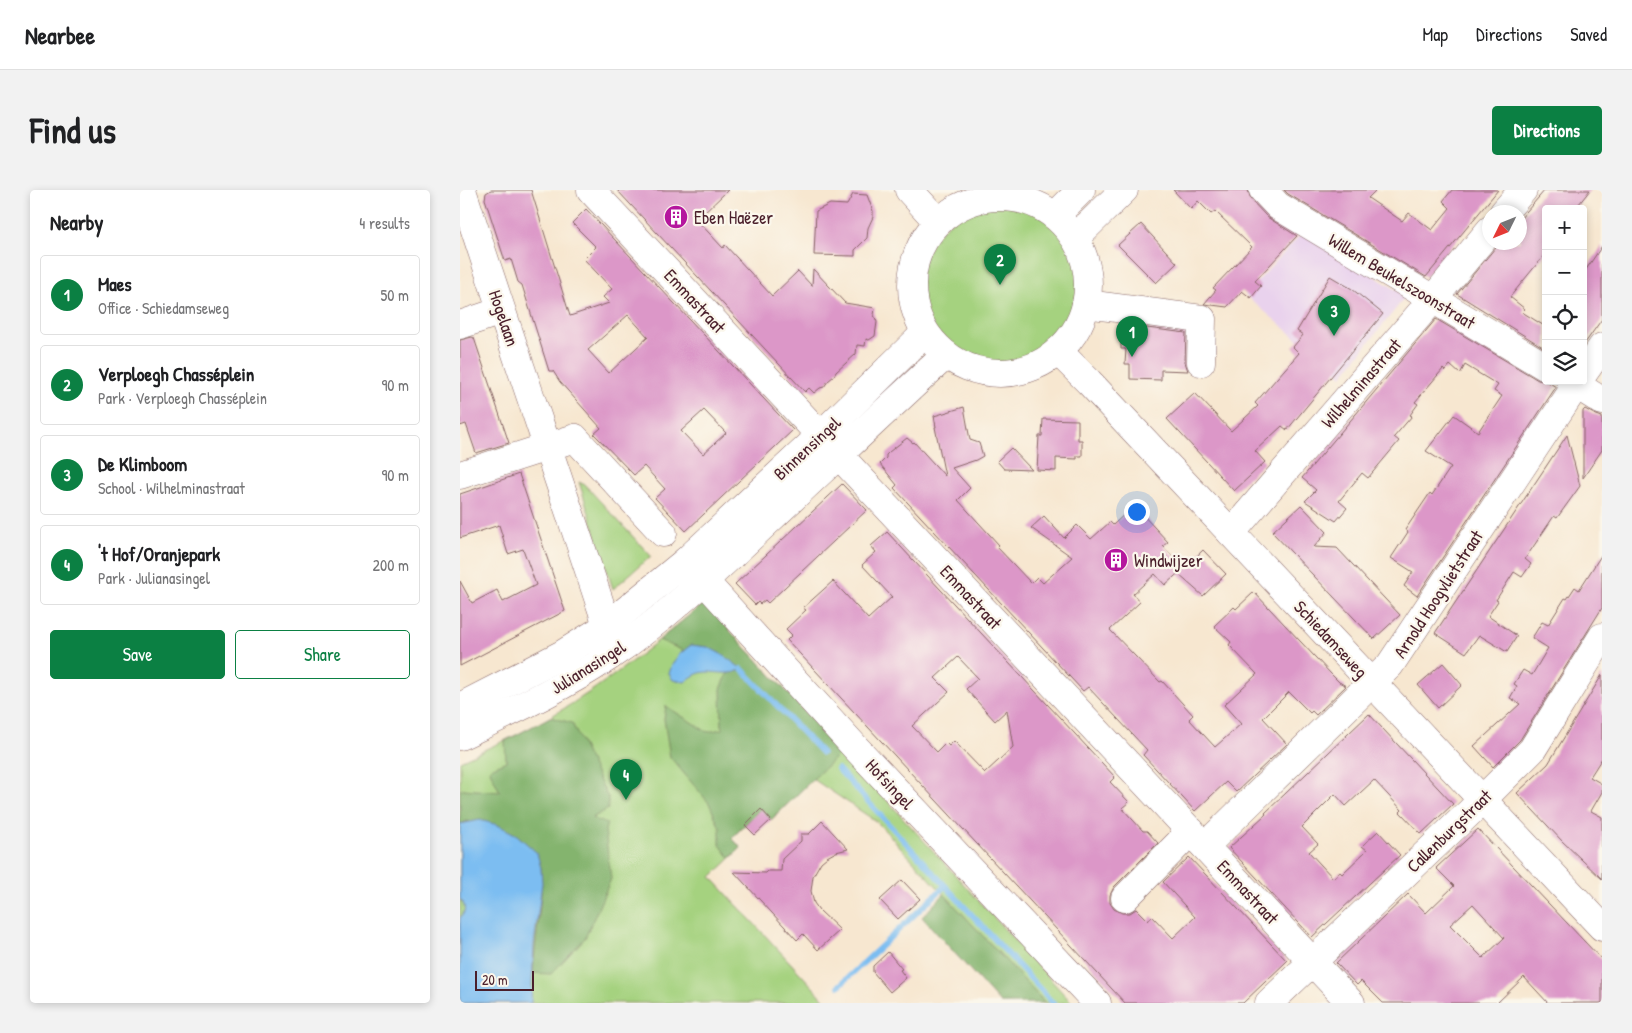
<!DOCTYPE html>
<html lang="en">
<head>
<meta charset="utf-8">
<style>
  body { margin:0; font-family:"Patrick Hand",sans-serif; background:#f2f2f2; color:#202124 }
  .controls { position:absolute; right:15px; top:15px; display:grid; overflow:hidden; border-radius:5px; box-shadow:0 2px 8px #0003 }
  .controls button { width:45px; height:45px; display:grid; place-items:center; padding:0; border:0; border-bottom:1px solid #e0e0e0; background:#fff; color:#202124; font:25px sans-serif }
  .compass { position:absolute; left:1022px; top:15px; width:45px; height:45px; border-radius:50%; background:#fff; box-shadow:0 2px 8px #0003; rotate:227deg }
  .scale { position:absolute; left:15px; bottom:12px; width:59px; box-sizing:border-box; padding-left:5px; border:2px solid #4a1f2b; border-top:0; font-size:14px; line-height:18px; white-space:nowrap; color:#4a1f2b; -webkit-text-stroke:4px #fbf7ec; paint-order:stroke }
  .you { position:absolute; left:676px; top:321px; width:18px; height:18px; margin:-12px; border:4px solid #fff; border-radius:50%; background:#1a73e8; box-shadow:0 0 0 8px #1a73e833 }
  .badge { display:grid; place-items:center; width:32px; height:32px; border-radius:50%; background:#0b8043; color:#fff; font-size:16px; font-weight:700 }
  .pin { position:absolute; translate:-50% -41px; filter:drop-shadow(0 1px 2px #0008) }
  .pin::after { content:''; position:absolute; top:26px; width:18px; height:15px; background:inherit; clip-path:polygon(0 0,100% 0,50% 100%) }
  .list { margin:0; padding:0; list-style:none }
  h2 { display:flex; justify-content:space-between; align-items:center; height:65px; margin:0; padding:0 20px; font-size:21px }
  h2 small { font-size:16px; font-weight:400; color:#757577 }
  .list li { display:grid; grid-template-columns:32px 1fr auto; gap:15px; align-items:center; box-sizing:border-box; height:80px; margin:0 10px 10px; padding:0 10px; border:1px solid #e0e0e0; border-radius:5px }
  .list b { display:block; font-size:19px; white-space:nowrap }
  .list p { margin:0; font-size:16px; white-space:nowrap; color:#757577 }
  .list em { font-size:16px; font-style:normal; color:#757577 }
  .actions { display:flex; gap:10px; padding:15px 20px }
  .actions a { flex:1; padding:11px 0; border:1px solid #0b8043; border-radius:5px; text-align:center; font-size:18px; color:#0b8043 }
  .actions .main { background:#0b8043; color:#fff }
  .icon { flex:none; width:28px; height:28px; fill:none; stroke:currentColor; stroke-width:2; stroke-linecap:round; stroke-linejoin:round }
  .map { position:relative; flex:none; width:1142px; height:813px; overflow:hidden; border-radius:5px }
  header { display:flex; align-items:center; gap:30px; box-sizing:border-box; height:70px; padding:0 25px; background:#fff; border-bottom:1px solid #e0e0e0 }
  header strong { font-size:24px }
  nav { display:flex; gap:28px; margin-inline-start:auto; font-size:18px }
  .intro { display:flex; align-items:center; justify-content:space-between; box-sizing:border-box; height:120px; padding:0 30px }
  h1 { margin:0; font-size:35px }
  .button { padding:12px 22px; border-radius:5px; background:#0b8043; color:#fff; font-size:18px; font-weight:700 }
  main { display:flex; gap:30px; padding:0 30px }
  aside { flex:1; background:#fff; border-radius:5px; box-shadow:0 2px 8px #0003 }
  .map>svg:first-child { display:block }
</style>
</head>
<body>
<header>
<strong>Nearbee</strong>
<nav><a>Map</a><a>Directions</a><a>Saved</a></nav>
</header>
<div class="intro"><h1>Find us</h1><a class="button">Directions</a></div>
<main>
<aside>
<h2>Nearby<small>4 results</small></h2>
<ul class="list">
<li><span class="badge">1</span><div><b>Maes</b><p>Office · Schiedamseweg</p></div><em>50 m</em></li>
<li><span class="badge">2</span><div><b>Verploegh Chasséplein</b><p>Park · Verploegh Chasséplein</p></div><em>90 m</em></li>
<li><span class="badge">3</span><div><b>De Klimboom</b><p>School · Wilhelminastraat</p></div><em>90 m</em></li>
<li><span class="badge">4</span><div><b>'t Hof/Oranjepark</b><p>Park · Julianasingel</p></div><em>200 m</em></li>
</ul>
<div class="actions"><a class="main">Save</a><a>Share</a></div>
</aside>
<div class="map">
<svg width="1142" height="813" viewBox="0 0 1142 813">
  <rect width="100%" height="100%" fill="#fbf7ec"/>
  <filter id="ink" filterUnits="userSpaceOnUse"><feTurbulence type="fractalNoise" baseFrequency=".02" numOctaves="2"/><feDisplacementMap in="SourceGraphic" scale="10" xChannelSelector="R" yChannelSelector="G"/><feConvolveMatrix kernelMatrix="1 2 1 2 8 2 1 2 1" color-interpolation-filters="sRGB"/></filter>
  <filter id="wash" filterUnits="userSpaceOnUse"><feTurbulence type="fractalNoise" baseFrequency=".0096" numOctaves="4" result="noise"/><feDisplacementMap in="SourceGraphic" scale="20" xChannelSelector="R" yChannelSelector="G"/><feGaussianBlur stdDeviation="1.12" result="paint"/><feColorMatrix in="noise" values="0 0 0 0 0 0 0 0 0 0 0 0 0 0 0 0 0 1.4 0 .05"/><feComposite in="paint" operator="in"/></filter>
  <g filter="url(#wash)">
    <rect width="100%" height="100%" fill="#f7e7d0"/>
    <polygon fill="#e9d2ed" points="843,42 946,106 882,186 785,105"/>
    <g fill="#a5d27f" stroke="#787855">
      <circle cx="540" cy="95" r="80"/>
      <polygon points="119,292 125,295 191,366 153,399"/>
      <path d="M244 413 382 561 612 813H585L417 632 353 589 311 630 300 619 272 648 281 658 251 687 363 808 365 813H0V571C30 557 61 544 90 527 145 495 195 454 244 413Z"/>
    </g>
    <g fill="#84b46e" stroke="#676a4c">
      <polygon points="244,413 382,561 311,630 300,619 272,648 281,658 270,668 260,655 260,638 249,613 210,567 204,529 206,516 247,542 262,539 261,499 268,483 281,480 231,455 224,461 199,450"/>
      <path d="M90 527 112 533 148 608V619L132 628 147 634 145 640 151 689 125 748 91 784 73 783C75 748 83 713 81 678L8 631 0 634V600L4 599 40 602 29 579 46 571 45 551Z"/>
      <polygon points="484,704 585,813 540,813 462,727"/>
    </g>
    <g fill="#7bbdf1" stroke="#626e8e">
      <path d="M231 455 248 457 263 465 282 479C271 486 259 482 247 482 238 482 231 487 225 492L213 490 209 484C213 469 219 464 231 455Z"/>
      <path d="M20 630 38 635 57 645 77 663 81 678 82 693 74 754 71 813H0V728C6 722 6 715 0 709V634Z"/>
    </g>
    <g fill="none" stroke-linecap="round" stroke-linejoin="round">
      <g stroke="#7bbdf1" stroke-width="5.5">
        <polyline points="282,479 362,563"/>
        <polyline points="378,579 593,813"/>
        <polyline points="379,796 485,696"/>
      </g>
    </g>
    <g id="blocks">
      <g fill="#dc97c8" fill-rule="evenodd">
        <path d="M31 0H71L110 126 149 113 143 107 152 99 124 69 136 57 112 33 126 19 333 240 226 341 195 308 205 299 184 276 174 285 134 244 141 238 100 192 93 181H89L62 95 58 92 51 69 45 71 25 9 26 3ZM168 125 188 147 149 183 128 160ZM244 220 266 243 243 264 221 241Z"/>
        <polygon points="157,0 268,0 237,30 263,58 265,55 312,106 338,81 352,96 353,79 385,113 415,118 414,125 417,132 415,146 409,150 406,149 405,156 397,155 396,164 376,182 374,186 368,191 364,197 360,198 354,203 349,198 345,202"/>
        <polygon points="713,0 788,0 791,10 807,27 837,46 795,91 801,96 791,108 782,101 767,117 744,114 756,100 753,98 792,57 755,21 751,24 738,11 731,19"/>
        <polygon points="824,0 916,0 908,8 942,31 949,23 972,40 990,18 983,11 992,0 1038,0 966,87 828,4"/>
        <polygon points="1085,0 1130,0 1115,19 1086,19 1086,63 1050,107 1065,119 1062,122 1086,137 1086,159 997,104 1040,52 1060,52 1060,29"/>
        <polygon points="393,4 407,5 413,21 413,27 408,38 407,48 395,60 395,66 354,65 356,21 370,14 387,15"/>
        <polygon points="681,34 717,73 696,93 658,55"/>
        <polygon points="1142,56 1142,129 1123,156 1123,84"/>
        <polygon points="870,86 892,99 923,124 827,240 822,236 795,261 805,272 774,301 707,229 735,203 771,241 798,216 795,213 839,163 833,157 843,145 837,141"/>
        <polygon points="976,129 1078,190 1088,192 1096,197 957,406 944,396 953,382 931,368 948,342 945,340 970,303 972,305 991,277 966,261 994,225 1018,242 1042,206 1034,201 1038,195 1005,175 1000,184 990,175 985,181 983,179 955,212 958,214 950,225 952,226 934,247 939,251 908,288 902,283 879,311 887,318 876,331 845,311 856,300 842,288"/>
        <polygon points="671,136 726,143 725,172 728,181 701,180 701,190 670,189 670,174 665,174 666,159 661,159 661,142 671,143"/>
        <polygon points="12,147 14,148 49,253 16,263 6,234 0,236 0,150"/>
        <polygon points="504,217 510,250 519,253 523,266 516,270 492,278 510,298 498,310 539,355 537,357 571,393 577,387 583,393 612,367 571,338 584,326 604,348 617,335 631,349 650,332 653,335 669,320 677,328 681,323 708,352 703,356 724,378 705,395 695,384 673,404 680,412 650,440 700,492 702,491 733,525 729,529 755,557 781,534 764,515 797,484 769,455 771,452 754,436 774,417 776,419 794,402 871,484 879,492 886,496 856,525 852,521 850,523 829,502 803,528 827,554 776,602 766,592 735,621 683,565 687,560 628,497 623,501 434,298 437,295 420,274 426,268 426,265 429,262 447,248 453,253 454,252 485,286 475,237 476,237 474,226"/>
        <polygon points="1125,219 1134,224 1142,227 1142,260 1123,288 1123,221"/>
        <polygon points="583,229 618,230 618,250 622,250 622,266 617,266 617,269 596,268 596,281 577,280 579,246 582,246"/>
        <polygon points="1107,245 1120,296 1097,328 1094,326 1065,369 1071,374 1062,387 1054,382 1036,410 1038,411 1028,426 1057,446 1047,462 1019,445 1006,463 975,443"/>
        <polygon points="551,258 572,280 544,279 537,271"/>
        <polygon points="59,284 105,421 0,476 0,391 12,413 37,400 43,412 76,395 63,359 48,364 39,335 0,348 0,304"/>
        <polygon points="382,294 407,320 308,413 305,410 300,414 298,412 295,415 275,394"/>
        <polygon points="841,315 867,342 854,357 877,358 940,425 914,449 812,342"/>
        <path d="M427 342 655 587 650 592 669 612 662 618 683 641H687L698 653 654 697 650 705V713L654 719 662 723H670L676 719 688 731 692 726 713 748 735 727 703 692 729 667 827 771 783 813H665L327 450 332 445 326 439 346 420 343 418 373 391 408 429 432 407 402 375 416 362 411 356ZM498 467 518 488 506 499 535 531 547 520 553 557 525 583 494 551 489 556 486 553 477 562 452 536 489 502 475 488Z"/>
        <polygon points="743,360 766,384 743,406 718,384"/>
        <polygon points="1142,364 1142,418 1060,550 1033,577 1014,556 1060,514 1050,508 1057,496 1054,494 1063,480 1072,485 1088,458 1072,448 1082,432 1088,435 1105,408 1107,409 1115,397 1119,400"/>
        <polygon points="983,473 1002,495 978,518 958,495"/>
        <polygon points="1142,485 1142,568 1130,587 1142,594 1142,602 1131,621 1142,627 1142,689 1102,651 1057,603 1088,574"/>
        <polygon points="909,524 993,614 961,644 940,622 942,620 914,590 886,616 875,604 842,637 858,654 849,662 873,688 880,682 882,684 907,660 902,656 918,641 940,665 852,747 769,658 806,624 805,623"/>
        <polygon points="301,619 311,630 295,645 285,635"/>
        <polygon points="362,631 388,659 376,662 367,667 361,672 353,686 351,701 354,713 359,720 380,740 358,760 343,744 337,750 274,682 306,683 308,681 321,681 322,669 341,651 341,644 349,644"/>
        <path d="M1018 639 1142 770V813H1088L1064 787 1037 813H923L901 791 897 795 876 773 948 704 966 723 994 696 976 678ZM1013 714 1044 748 1023 768 990 735Z"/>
        <polygon points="442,690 460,709 438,729 420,710"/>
        <polygon points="428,762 442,779 440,780 446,788 430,802 413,782 413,776"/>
      </g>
    </g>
  </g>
  <g filter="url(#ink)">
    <use href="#blocks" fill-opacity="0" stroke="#876565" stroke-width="1"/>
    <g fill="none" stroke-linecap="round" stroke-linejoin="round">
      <g stroke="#876565" stroke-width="29">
        <g id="minor">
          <path d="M2 0C47 140 96 280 142 420L147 436 158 448"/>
          <polyline points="131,0 891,813"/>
          <polyline points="449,0 478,32"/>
          <polyline points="803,0 818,16 1086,177"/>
          <circle cx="540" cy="95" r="88"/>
          <polyline points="1044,22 1063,0"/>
          <polyline points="595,26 621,0"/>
          <polyline points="615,48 664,0"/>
          <polyline points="626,114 742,129 741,172"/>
          <polyline points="0,135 41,121"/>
          <polyline points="598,161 629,192 1142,737"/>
          <polyline points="1123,184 1142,157"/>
          <polyline points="1110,191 1142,211"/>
          <polyline points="0,285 115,248 203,343"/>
          <polyline points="771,343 973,109 1030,40"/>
          <polyline points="226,371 395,557 637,813"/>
          <polyline points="0,517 101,465 147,436 226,371 360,246 465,143"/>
          <path d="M0 546C50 522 101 499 147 468 205 429 255 381 306 333 366 277 425 221 486 165"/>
          <polyline points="745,656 930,475 1119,191"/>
          <polyline points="665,708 731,641"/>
          <polyline points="809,813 1010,622 1072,560 1142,447"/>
        </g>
      </g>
      <use href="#minor" stroke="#fff" stroke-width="28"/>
    </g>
  </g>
  <defs>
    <g id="building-disc" transform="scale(1.25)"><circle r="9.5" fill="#b5179e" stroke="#fbf7ec"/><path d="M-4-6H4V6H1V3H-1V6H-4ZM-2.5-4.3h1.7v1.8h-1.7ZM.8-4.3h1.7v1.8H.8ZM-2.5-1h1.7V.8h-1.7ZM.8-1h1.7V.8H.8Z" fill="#fff"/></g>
  </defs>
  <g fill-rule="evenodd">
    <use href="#building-disc" x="216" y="27"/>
    <use href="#building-disc" x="656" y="370"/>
  </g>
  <g text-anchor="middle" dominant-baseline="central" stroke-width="4.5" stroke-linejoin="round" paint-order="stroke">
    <g font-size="18" fill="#4a1f2b" stroke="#fbf7ec" text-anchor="start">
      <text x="234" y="27">Eben Haëzer</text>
      <text x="674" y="370">Windwijzer</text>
    </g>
    <g font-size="18" fill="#4a1f2b" stroke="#fbf7ec">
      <text transform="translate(942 91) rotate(31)">Willem Beukelszoonstraat</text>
      <text transform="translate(235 111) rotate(47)">Emmastraat</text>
      <text transform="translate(44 128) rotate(71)">Hogelaan</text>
      <text transform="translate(901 193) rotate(-49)">Wilhelminastraat</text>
      <text transform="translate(347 258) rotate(-43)">Binnensingel</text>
      <text transform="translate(978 404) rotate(-57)">Arnold Hoogvlietstraat</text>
      <text transform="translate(511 407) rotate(47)">Emmastraat</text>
      <text transform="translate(871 449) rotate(47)">Schiedamseweg</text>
      <text transform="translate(128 477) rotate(-32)">Julianasingel</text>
      <text transform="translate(430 594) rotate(47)">Hofsingel</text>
      <text transform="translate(989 641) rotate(-44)">Callenburgstraat</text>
      <text transform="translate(788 702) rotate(47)">Emmastraat</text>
    </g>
  </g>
</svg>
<div class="controls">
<button>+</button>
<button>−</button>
<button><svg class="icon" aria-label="locate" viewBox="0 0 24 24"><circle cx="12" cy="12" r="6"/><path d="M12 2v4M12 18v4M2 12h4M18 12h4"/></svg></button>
<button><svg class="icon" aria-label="layers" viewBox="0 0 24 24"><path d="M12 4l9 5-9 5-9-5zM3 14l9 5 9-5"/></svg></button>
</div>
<svg class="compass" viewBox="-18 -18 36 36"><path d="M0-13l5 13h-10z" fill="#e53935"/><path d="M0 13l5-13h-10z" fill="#757577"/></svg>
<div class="scale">20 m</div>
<div class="you"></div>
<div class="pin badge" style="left:672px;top:167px">1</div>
<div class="pin badge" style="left:540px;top:95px">2</div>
<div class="pin badge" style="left:874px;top:146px">3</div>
<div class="pin badge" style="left:166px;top:610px">4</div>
</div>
</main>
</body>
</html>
